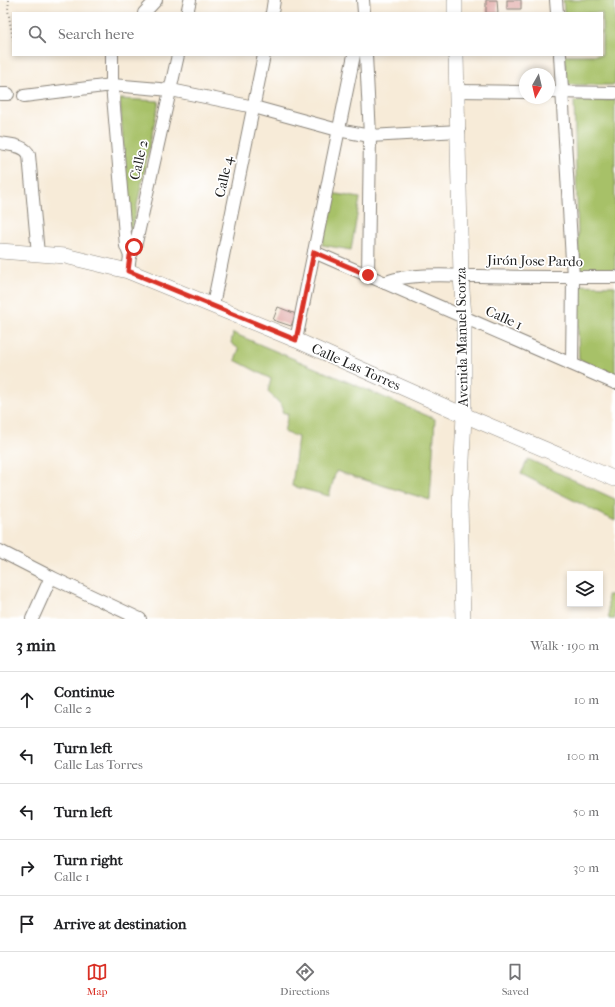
<!DOCTYPE html>
<html lang="en">
<head>
<meta charset="utf-8">
<style>
  body { margin:0; font-family:"IM FELL French Canon",serif; background:#f2f2f2; color:#202124 }
  .controls { position:absolute; right:12px; bottom:12px; display:grid; overflow:hidden; border-radius:0px; box-shadow:0 2px 6px #0003 }
  .controls button { width:36px; height:36px; display:grid; place-items:center; padding:0; border:0; border-bottom:1px solid #e0e0e0; background:#fff; color:#202124; font:20px sans-serif }
  .compass { position:absolute; left:519px; top:68px; width:36px; height:36px; border-radius:50%; background:#fff; box-shadow:0 2px 6px #0003; rotate:188deg }
  .stop { position:absolute; width:12px; height:12px; margin:-9px; border:3px solid #d93025; border-radius:50%; background:#fff }
  .stop.end { background:#d93025; border-color:#fff; box-shadow:0 1px 4px #0008 }
  .list { margin:0; padding:0; list-style:none }
  h2 { display:flex; justify-content:space-between; align-items:center; height:52px; margin:0; padding:0 16px; font-size:17px }
  h2 small { font-size:13px; font-weight:400; color:#757577 }
  .list li { display:grid; grid-template-columns:26px 1fr auto; gap:12px; align-items:center; box-sizing:border-box; height:56px; padding:0 16px; border-top:1px solid #e0e0e0 }
  .list b { display:block; font-size:15px; white-space:nowrap }
  .list p { margin:0; font-size:13px; white-space:nowrap; color:#757577 }
  .list em { font-size:13px; font-style:normal; color:#757577 }
  .icon { flex:none; width:22px; height:22px; fill:none; stroke:currentColor; stroke-width:2; stroke-linecap:round; stroke-linejoin:round }
  .map { position:relative; flex:none; width:615px; height:619px; overflow:hidden }
  .search { position:absolute; background:#fff; box-shadow:0 2px 6px #0003; left:12px; right:12px; top:12px; height:44px; display:flex; align-items:center; gap:10px; box-sizing:border-box; padding:0 14px; border-radius:0px; color:#757577; font-size:15px }
  .sheet { height:332px; background:#fff }
  nav { display:flex; justify-content:space-around; align-items:center; box-sizing:border-box; height:56px; border-top:1px solid #e0e0e0; background:#fff; font-size:11px; color:#757577 }
  nav a { display:grid; justify-items:center; gap:2px }
  nav .on { color:#d93025 }
  .map>svg:first-child { display:block }
</style>
</head>
<body>
<div class="map">
<svg width="615" height="619" viewBox="0 0 615 619">
  <rect width="100%" height="100%" fill="#fff"/>
  <filter id="ink" filterUnits="userSpaceOnUse"><feTurbulence type="fractalNoise" baseFrequency=".025" numOctaves="2"/><feDisplacementMap in="SourceGraphic" scale="8" xChannelSelector="R" yChannelSelector="G"/><feConvolveMatrix kernelMatrix="1 2 1 2 8 2 1 2 1" color-interpolation-filters="sRGB"/></filter>
  <filter id="wash" filterUnits="userSpaceOnUse"><feTurbulence type="fractalNoise" baseFrequency=".012" numOctaves="4" result="noise"/><feDisplacementMap in="SourceGraphic" scale="16" xChannelSelector="R" yChannelSelector="G"/><feGaussianBlur stdDeviation="0.9" result="paint"/><feColorMatrix in="noise" values="0 0 0 0 0 0 0 0 0 0 0 0 0 0 0 0 0 1.4 0 .05"/><feComposite in="paint" operator="in"/></filter>
  <g filter="url(#wash)">
    <rect width="100%" height="100%" fill="#f7ebd8"/>
    <g fill="#a7c167" stroke="#626e42">
      <polygon points="563,0 615,0 615,85 566,85 565,55 602,55 602,13 564,13"/>
      <polygon points="120,99 159,101 130,239"/>
      <polygon points="615,100 615,271 579,272 574,101"/>
      <polygon points="331,193 360,198 351,250 322,245"/>
      <polygon points="576,285 615,286 615,374 579,360"/>
      <polygon points="233,333 435,419 430,500 336,471 329,496 292,486 298,437 284,432 288,414 282,412 283,407 268,391 271,379 235,360 239,349 231,343"/>
      <polygon points="528,459 615,499 615,521 521,474"/>
      <polygon points="607,595 615,595 615,619 609,619"/>
    </g>
    <g id="blocks">
      <g fill="#e0a7a4">
        <polygon points="486,0 497,0 498,13 486,13"/>
        <rect x="507" y="0" width="14" height="9"/>
        <polygon points="278,307 296,314 291,326 273,320"/>
      </g>
    </g>
  </g>
  <g filter="url(#ink)">
    <use href="#blocks" fill-opacity="0" stroke="#8a847a" stroke-width="1"/>
    <g fill="none" stroke-linecap="round" stroke-linejoin="round">
      <g stroke="#8a847a" stroke-width="14">
        <g id="minor">
          <polyline points="363,0 364,13"/>
          <polyline points="556,0 557,13"/>
          <polyline points="144,13 156,0"/>
          <polyline points="187,13 190,0"/>
          <polyline points="272,13 274,0"/>
          <polyline points="112,55 112,85 126,246 130,256"/>
          <polyline points="366,55 370,136 368,275"/>
          <polyline points="560,55 573,277 572,364"/>
          <polyline points="457,91 525,92"/>
          <polyline points="549,92 615,93"/>
          <polyline points="0,94 8,94"/>
          <polyline points="24,96 112,85 171,90 254,107 338,130 370,136 459,131"/>
          <path d="M0 143C10 145 25 145 29 155L38 254"/>
          <polyline points="314,252 615,383"/>
          <polyline points="128,271 130,256 135,247 178,55"/>
          <path d="M385 283C406 272 456 276 481 276 526 277 570 277 615 277"/>
          <polyline points="213,305 264,55"/>
          <polyline points="296,340 354,55"/>
          <polyline points="0,551 51,577 140,619"/>
          <polyline points="32,619 51,577"/>
        </g>
      </g>
      <g stroke="#8a847a" stroke-width="16">
        <g id="tertiary">
          <polyline points="455,0 455,13"/>
          <polyline points="456,55 461,276 464,317 464,415 460,506 463,619"/>
          <polyline points="0,251 65,256 128,271 296,340 464,415 615,479"/>
        </g>
      </g>
      <polyline stroke="#8a847a" stroke-width="2" stroke-dasharray="1 3" stroke-linecap="butt" points="9,0 8,10 13,40"/>
      <use href="#minor" stroke="#fff" stroke-width="12"/>
      <use href="#tertiary" stroke="#fff" stroke-width="15"/>
    </g>
  </g>
  <g fill="none" stroke-linecap="round" stroke-linejoin="round" filter="url(#ink)">
    <polyline stroke="#d93025" stroke-width="5" points="134,247 130,256 128,271 296,340 314,252 368,275"/>
  </g>
  <g text-anchor="middle" dominant-baseline="central" stroke-width="3.5" stroke-linejoin="round" paint-order="stroke">
    <g font-size="14" fill="#1c1c1c" stroke="#fff">
      <text transform="translate(139 160) rotate(-77)">Calle 2</text>
      <text transform="translate(224 177) rotate(-78)">Calle 4</text>
      <text transform="translate(535 261) rotate(1)">Jirón Jose Pardo</text>
      <text transform="translate(504 318) rotate(24)">Calle 1</text>
      <text transform="translate(462 337) rotate(-91)">Avenida Manuel Scorza</text>
      <text transform="translate(356 367) rotate(24)">Calle Las Torres</text>
    </g>
  </g>
</svg>
<div class="controls">
<button><svg class="icon" aria-label="layers" viewBox="0 0 24 24"><path d="M12 4l9 5-9 5-9-5zM3 14l9 5 9-5"/></svg></button>
</div>
<svg class="compass" viewBox="-18 -18 36 36"><path d="M0-13l5 13h-10z" fill="#e53935"/><path d="M0 13l5-13h-10z" fill="#757577"/></svg>
<div class="stop" style="left:134px;top:247px"></div>
<div class="stop end" style="left:368px;top:275px"></div>
<div class="search"><svg class="icon" aria-label="search" viewBox="0 0 24 24"><circle cx="10" cy="10" r="6"/><path d="M15 15l6 6"/></svg>Search here</div>
</div>
<section class="sheet">
<h2>3 min<small>Walk · 190 m</small></h2>
<ul class="list">
<li><svg class="icon" aria-label="ahead" viewBox="0 0 24 24"><path d="M12 20V5M6 11l6-6 6 6"/></svg><div><b>Continue</b><p>Calle 2</p></div><em>10 m</em></li>
<li><svg class="icon" aria-label="left" viewBox="0 0 24 24"><path d="M17 20v-9H6M10 6l-5 5 5 5"/></svg><div><b>Turn left</b><p>Calle Las Torres</p></div><em>100 m</em></li>
<li><svg class="icon" aria-label="left" viewBox="0 0 24 24"><path d="M17 20v-9H6M10 6l-5 5 5 5"/></svg><div><b>Turn left</b></div><em>50 m</em></li>
<li><svg class="icon" aria-label="right" viewBox="0 0 24 24"><path d="M7 20v-9h11M14 6l5 5-5 5"/></svg><div><b>Turn right</b><p>Calle 1</p></div><em>30 m</em></li>
<li><svg class="icon" aria-label="arrive" viewBox="0 0 24 24"><path d="M6 21V4h12l-3 4 3 4H6"/></svg><div><b>Arrive at destination</b></div></li>
</ul>
</section>
<nav>
<a class="on"><svg class="icon" aria-label="map" viewBox="0 0 24 24"><path d="M3 6l6-2 6 2 6-2v14l-6 2-6-2-6 2zM9 4v14M15 6v14"/></svg>Map</a>
<a><svg class="icon" aria-label="directions" viewBox="0 0 24 24"><path d="M12 3l9 9-9 9-9-9zM9 14v-3h6M13 9l2 2-2 2"/></svg>Directions</a>
<a><svg class="icon" aria-label="saved" viewBox="0 0 24 24"><path d="M7 4h10v16l-5-4-5 4z"/></svg>Saved</a>
</nav>
</body>
</html>
